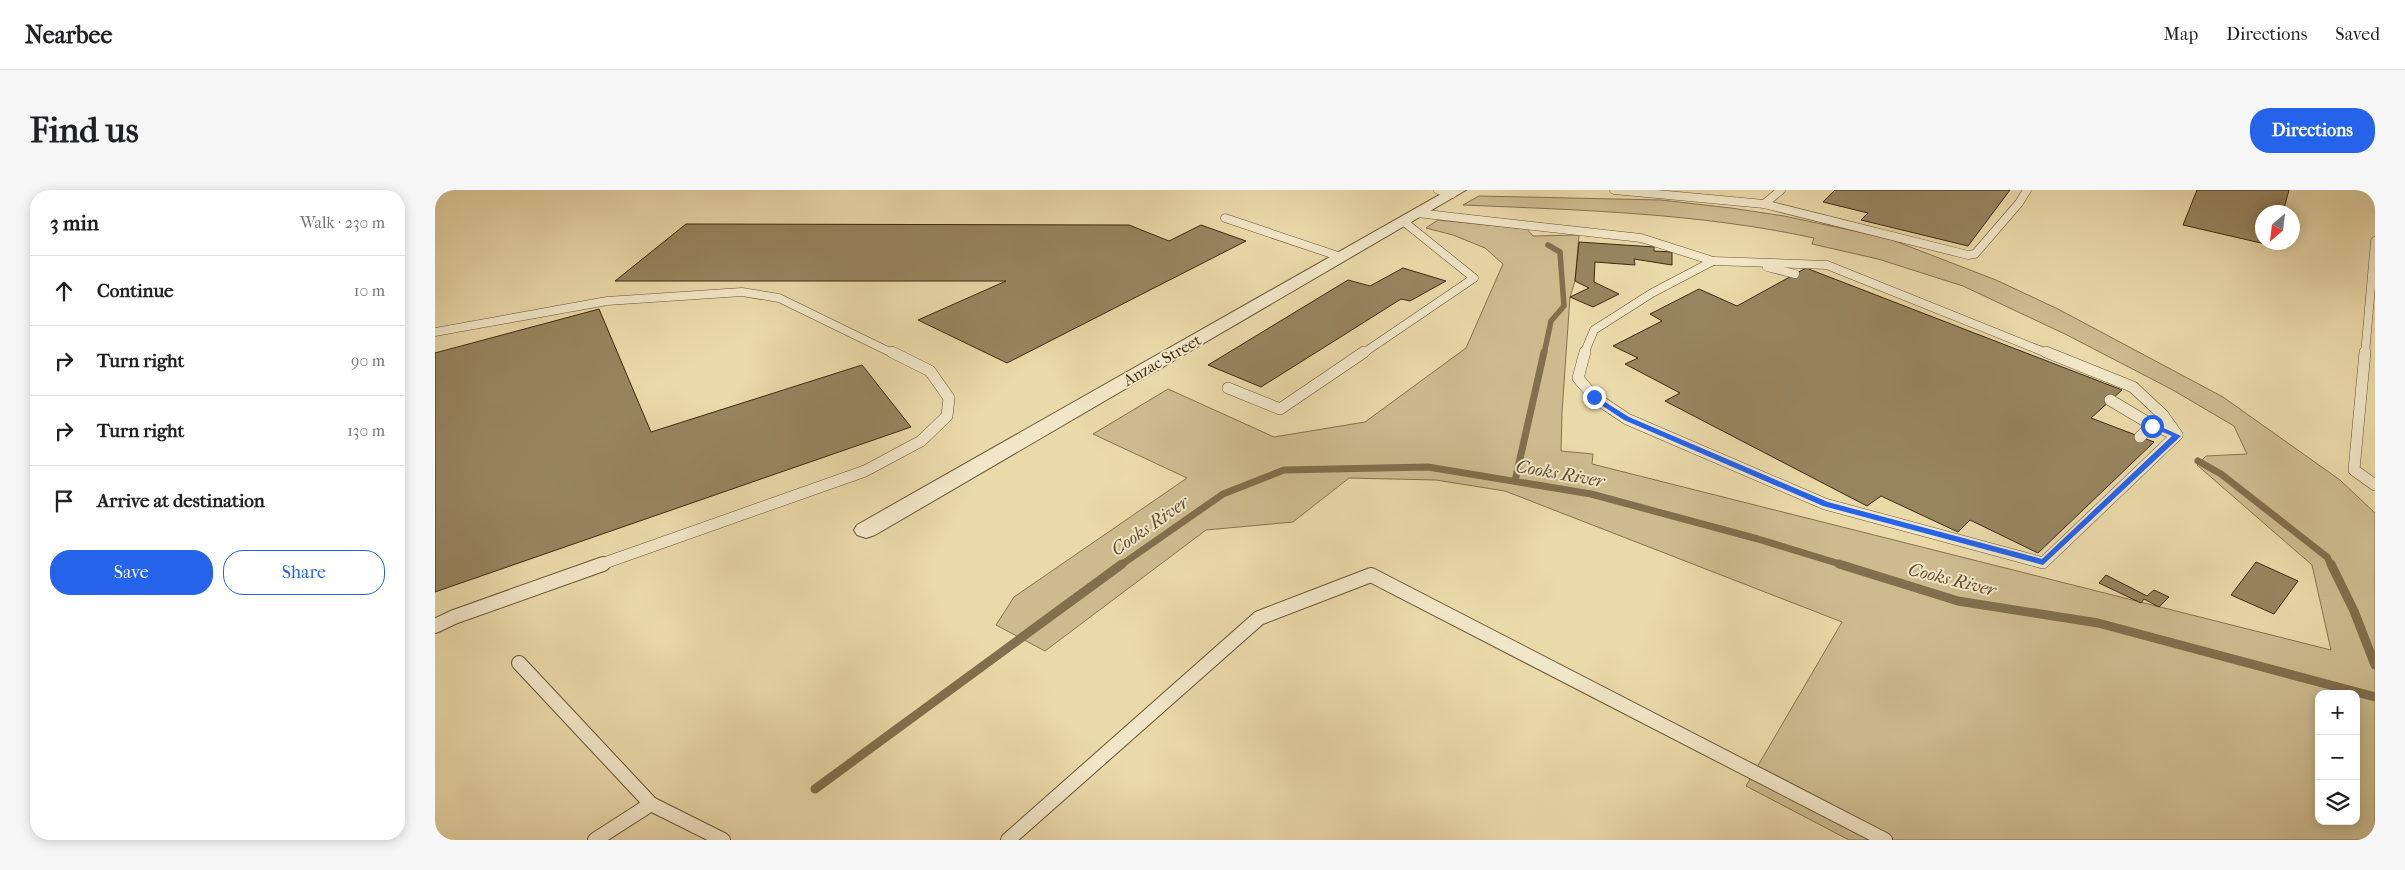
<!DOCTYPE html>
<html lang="en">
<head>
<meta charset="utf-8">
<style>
  body { margin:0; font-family:"IM FELL French Canon",serif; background:#f6f6f6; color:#202124 }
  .controls { position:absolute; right:15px; bottom:15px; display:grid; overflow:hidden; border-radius:10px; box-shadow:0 2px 12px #0003 }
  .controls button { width:45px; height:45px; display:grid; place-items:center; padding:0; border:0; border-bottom:1px solid #e0e0e0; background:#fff; color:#202124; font:25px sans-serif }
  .compass { position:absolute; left:1820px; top:15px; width:45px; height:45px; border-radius:50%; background:#fff; box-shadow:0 2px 12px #0003; rotate:208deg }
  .stop { position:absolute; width:15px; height:15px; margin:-11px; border:4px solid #2563eb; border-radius:50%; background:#fff }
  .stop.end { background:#2563eb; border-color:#fff; box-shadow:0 1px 5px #0008 }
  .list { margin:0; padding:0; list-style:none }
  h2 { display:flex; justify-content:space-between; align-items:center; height:65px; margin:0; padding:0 20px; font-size:21px }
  h2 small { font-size:16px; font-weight:400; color:#757577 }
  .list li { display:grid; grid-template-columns:32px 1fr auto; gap:15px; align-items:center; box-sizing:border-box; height:70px; padding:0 20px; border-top:1px solid #e0e0e0 }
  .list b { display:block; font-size:19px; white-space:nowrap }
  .list em { font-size:16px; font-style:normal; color:#757577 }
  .actions { display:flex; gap:10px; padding:15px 20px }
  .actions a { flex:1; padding:11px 0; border:1px solid #2563eb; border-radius:20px; text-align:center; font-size:18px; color:#2563eb }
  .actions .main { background:#2563eb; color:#fff }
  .icon { flex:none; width:28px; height:28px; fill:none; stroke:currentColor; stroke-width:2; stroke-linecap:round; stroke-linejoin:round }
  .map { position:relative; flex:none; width:1940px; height:650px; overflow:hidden; border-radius:20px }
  header { display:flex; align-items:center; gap:30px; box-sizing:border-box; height:70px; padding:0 25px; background:#fff; border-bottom:1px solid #e0e0e0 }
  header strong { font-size:24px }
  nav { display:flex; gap:28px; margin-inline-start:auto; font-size:18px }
  .intro { display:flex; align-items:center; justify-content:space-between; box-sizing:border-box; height:120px; padding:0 30px }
  h1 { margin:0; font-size:35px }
  .button { padding:12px 22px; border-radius:20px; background:#2563eb; color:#fff; font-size:18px; font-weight:700 }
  main { display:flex; gap:30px; padding:0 30px }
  aside { flex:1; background:#fff; border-radius:20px; box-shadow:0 2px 12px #0003 }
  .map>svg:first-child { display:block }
</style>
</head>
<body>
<header>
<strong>Nearbee</strong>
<nav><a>Map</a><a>Directions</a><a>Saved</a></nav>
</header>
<div class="intro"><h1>Find us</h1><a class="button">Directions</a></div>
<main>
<aside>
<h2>3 min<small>Walk · 230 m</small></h2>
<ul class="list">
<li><svg class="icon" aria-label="ahead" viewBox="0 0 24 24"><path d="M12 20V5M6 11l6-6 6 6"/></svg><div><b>Continue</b></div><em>10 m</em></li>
<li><svg class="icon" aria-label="right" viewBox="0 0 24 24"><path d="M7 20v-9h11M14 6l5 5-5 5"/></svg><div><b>Turn right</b></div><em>90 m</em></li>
<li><svg class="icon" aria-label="right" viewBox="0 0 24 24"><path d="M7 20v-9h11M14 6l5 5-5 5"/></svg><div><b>Turn right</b></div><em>130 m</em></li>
<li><svg class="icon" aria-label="arrive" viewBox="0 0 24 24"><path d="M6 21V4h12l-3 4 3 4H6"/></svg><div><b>Arrive at destination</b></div></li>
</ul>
<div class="actions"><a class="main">Save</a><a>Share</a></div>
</aside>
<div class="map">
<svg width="1940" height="650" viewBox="0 0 1940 650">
  <rect width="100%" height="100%" fill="#ead9a9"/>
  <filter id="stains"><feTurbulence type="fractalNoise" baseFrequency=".004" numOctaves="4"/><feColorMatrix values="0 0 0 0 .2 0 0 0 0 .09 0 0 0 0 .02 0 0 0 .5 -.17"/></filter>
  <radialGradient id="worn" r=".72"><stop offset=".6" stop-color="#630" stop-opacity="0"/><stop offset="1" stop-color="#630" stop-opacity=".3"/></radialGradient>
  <path fill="#cdbb8f" stroke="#857250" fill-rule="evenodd" d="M1044 6 1226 10 1296 18 1349 26 1452 48 1561 90 1623 119 1788 207 1905 290 1940 323V650H1414L1311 596 1407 432 1070 301 1001 290 914 288 858 332 771 340 610 461 561 435 579 407 752 288 658 244 733 199 839 247 930 232 1031 158 1068 74 1050 58 1018 45 991 38 1003 30 1092 39 1098 46 1144 45 1140 91 1135 107 1127 222 1126 261 1158 264 1157 274 1896 460 1877 375 1762 275 1771 266 1812 264 1799 236 1736 199 1632 145 1528 96 1443 69 1377 54 1379 48C1263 23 1146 20 1028 15ZM1884 504H1921V631H1884Z"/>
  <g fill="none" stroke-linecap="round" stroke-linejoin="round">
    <polyline stroke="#816f4d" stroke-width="5.5" points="1109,164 1116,131 1129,116 1125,62 1113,55"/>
    <g stroke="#816f4d" stroke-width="7">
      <polyline points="1763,271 1786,284 1892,367 1896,375"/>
      <polyline points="1080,291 1109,162"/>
      <polyline points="686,375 788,304 849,280 993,277 1156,304 1323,349 1408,375"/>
    </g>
    <g stroke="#816f4d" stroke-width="9">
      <polyline points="1404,374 1523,411 1663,433 1940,507"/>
      <polyline points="1896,374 1919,421 1940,475"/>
      <polyline points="380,599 687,374"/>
    </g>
  </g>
  <g fill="#978560" stroke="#3d2911">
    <polygon points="1400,0 1575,0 1533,56 1426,30 1433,23 1388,12"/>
    <polygon points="1762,0 1854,0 1848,22 1828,22 1828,52 1840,52 1839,56 1748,35"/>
    <polygon points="251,34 694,35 734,51 766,35 811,51 572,173 483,130 571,91 180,91"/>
    <polygon points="1144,52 1219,57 1219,61 1237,62 1237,75 1199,69 1200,75 1160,72 1159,92 1184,104 1158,117 1135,107 1154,98 1140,91"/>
    <polygon points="968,78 1011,91 975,111 966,109 826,197 773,175 913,90 935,96"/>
    <polygon points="1371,78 1687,200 1656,228 1719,252 1603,363 1535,330 1523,342 1446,306 1432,316 1230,211 1245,203 1190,174 1203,168 1178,156 1227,131 1215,124 1264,99 1302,116"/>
    <polygon points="164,119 216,242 427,175 476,237 0,402 0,163"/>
    <polygon points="1821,372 1863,391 1839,424 1796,405"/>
    <polygon points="1671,385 1712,406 1719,400 1734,407 1724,417 1709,409 1706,413 1664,393"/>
  </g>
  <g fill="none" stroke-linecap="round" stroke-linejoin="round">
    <g stroke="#685537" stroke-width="9">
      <g id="lane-far2">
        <polyline points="1003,0 1017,4"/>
        <polyline points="1179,0 1329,14 1533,65 1540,64 1584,13 1592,0"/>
        <polyline points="1329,14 1346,0"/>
        <polyline points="982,23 1206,48 1278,71"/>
        <polyline points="790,28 906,67"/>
        <polyline points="1278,71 1392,75 1614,164"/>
        <polyline points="1332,77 1360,84"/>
        <polyline points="0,142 172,111 307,102 344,108 459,164"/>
        <polyline points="927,164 1039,88 968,31"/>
        <polyline points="1149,164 1159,140 1217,103 1278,71"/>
        <polyline points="1930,164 1940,51"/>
      </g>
    </g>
    <g stroke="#685537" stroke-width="12">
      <g id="lane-far1">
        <polyline points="1150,162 1143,188 1159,207 1192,229 1390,314 1608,373 1742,245 1728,225 1698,197 1611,162"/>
        <polyline points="1930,162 1919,280 1940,295"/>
        <polyline points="793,198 845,219 929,162"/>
        <polyline points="1675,210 1717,235 1742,245"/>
        <polyline points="1705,247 1717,235"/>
        <polyline points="164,375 430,281 486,251 512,226 514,208 495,181 457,162"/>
      </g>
    </g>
    <g stroke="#685537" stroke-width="16">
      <g id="lane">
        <polyline points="0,436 19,427 168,374"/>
        <polyline points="84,473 216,614 288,650"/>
        <polyline points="160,650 216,614"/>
        <polyline points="573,650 824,428 936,385 1450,650"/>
      </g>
    </g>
    <g stroke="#685537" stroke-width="2">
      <polygon id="street" points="1013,0 1031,0 440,345 431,348 422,345 419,340 422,335"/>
    </g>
    <use href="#lane-far2" stroke="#f1e6c7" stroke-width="8"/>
    <use href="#lane-far1" stroke="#f1e6c7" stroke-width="11"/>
    <use href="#lane" stroke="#f1e6c7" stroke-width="14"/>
    <use href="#street" fill="#f1e6c7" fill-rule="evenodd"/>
  </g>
  <polygon fill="#2563eb" points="1159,205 1194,227 1393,312 1607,369 1737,246 1715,237 1715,234 1720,234 1746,246 1608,375 1388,316 1189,230 1157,209 1155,207"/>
  <g text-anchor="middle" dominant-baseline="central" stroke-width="4" stroke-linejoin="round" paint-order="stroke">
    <g font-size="16" fill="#3d2911" stroke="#f1e6c7">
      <text transform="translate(727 170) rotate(-30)">Anzac Street</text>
    </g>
    <g font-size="18" font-style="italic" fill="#5f4c2f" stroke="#f1e6c7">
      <text transform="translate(1125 284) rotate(10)">Cooks River</text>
      <text transform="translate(715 336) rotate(-35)">Cooks River</text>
      <text transform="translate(1517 390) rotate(14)">Cooks River</text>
    </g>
  </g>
  <rect width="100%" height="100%" filter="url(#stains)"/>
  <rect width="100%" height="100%" fill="url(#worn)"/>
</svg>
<div class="controls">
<button>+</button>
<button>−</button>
<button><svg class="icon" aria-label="layers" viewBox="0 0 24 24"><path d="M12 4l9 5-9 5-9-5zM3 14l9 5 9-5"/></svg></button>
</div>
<svg class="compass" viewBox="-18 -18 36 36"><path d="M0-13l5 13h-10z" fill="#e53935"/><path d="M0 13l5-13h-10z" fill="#757577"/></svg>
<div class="stop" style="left:1717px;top:236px"></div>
<div class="stop end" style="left:1159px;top:207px"></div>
</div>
</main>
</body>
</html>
